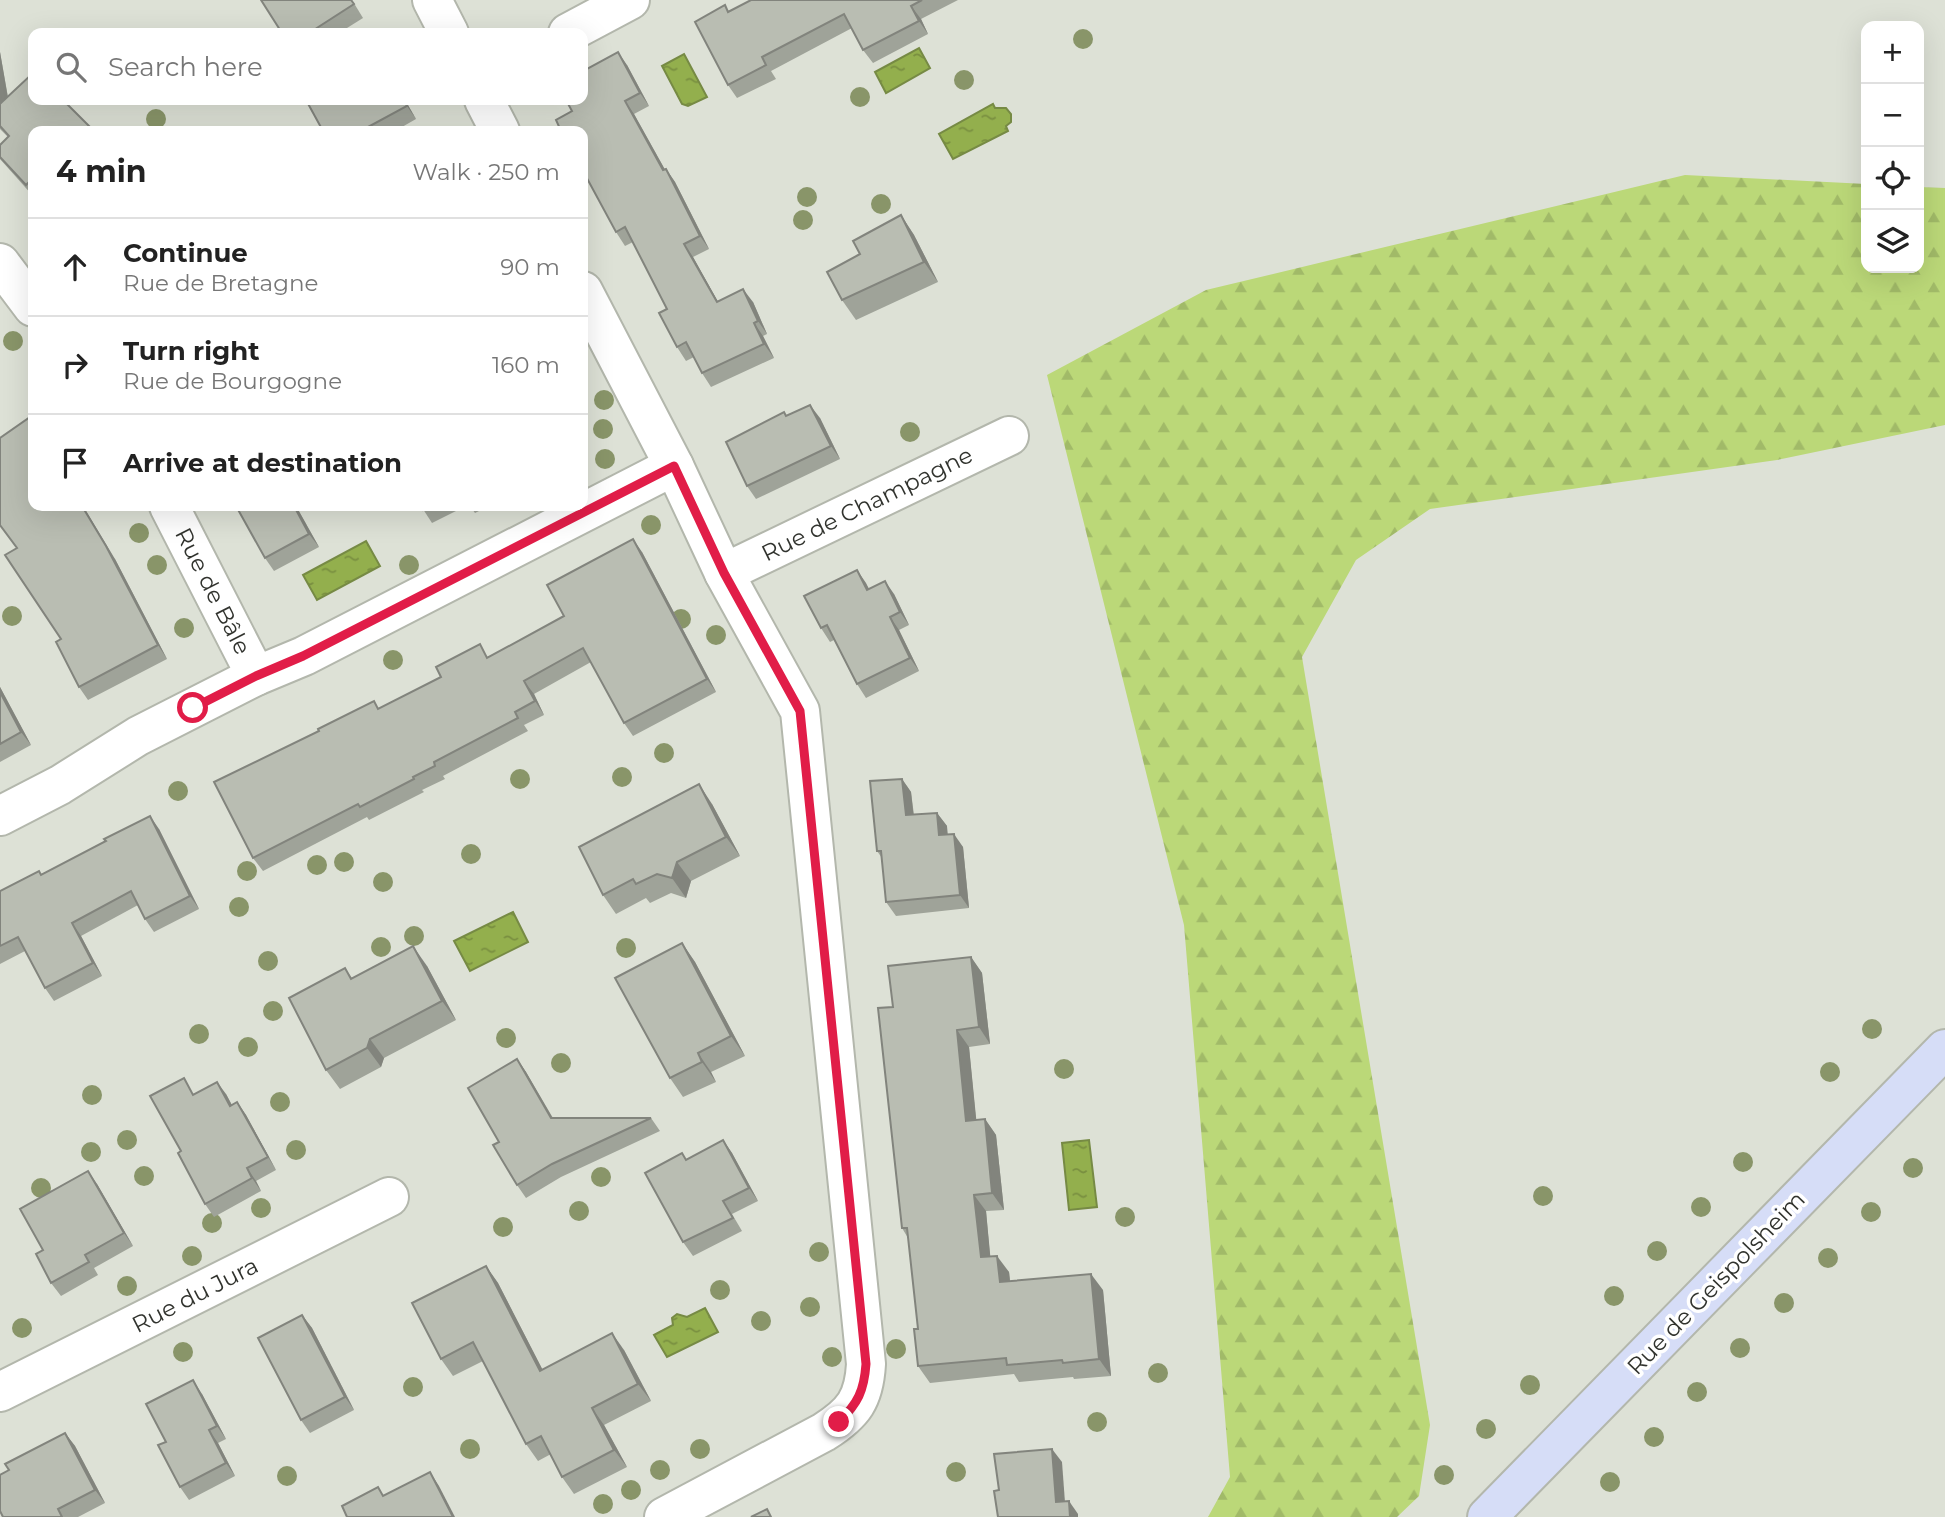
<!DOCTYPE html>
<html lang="en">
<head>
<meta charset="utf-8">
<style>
  body { margin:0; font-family:Montserrat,sans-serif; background:#f6f6f6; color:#222 }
  .controls { position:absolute; right:21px; top:21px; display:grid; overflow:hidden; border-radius:14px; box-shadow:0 7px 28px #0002 }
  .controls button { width:63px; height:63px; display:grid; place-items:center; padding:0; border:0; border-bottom:2px solid #e0e0e0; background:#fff; color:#222; font:35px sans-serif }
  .stop { position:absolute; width:21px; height:21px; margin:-16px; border:5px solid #e11d48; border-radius:50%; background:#fff }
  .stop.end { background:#e11d48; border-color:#fff; box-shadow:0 2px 7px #0008 }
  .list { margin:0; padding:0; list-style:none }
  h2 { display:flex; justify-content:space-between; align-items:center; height:91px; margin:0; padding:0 28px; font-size:30px }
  h2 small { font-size:23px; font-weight:400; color:#767676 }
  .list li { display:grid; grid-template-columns:46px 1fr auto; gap:21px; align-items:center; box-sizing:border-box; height:98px; padding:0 28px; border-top:2px solid #e0e0e0 }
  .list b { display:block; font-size:26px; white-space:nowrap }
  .list p { margin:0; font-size:23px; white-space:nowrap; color:#767676 }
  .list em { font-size:23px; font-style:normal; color:#767676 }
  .icon { flex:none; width:38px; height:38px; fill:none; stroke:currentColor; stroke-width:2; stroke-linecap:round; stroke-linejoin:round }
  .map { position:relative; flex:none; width:1945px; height:1517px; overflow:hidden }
  .search { position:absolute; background:#fff; box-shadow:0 7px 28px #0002; left:28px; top:28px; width:560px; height:77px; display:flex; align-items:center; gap:18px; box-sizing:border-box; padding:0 24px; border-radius:14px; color:#767676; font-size:26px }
  .panel { position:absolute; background:#fff; box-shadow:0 7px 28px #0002; left:28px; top:126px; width:560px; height:385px; border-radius:14px }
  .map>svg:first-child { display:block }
</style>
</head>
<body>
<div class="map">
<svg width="1945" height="1517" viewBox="0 0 1945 1517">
  <defs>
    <pattern id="forest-firs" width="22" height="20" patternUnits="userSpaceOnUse" patternTransform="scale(1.75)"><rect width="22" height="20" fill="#bbd878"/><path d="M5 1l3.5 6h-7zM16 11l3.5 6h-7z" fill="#a1ba68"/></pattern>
    <pattern id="water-ripples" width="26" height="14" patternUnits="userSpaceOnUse" patternTransform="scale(1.75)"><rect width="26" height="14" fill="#93af4d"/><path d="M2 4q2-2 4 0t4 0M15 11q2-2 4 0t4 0" fill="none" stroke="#798f40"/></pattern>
  </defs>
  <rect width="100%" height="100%" fill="#dde1d6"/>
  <polygon fill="url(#forest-firs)" points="1685,175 1866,184 1866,268 1919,268 1919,187 1945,188 1945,425 1777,460 1430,509 1356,560 1302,657 1430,1425 1419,1496 1397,1517 1208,1517 1230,1477 1184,925 1047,375 1206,290"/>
  <g fill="url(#water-ripples)" stroke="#768a44" stroke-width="2">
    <polygon points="919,48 930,68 886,93 875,72"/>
    <polygon points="684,54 707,97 688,106 682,104 662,66"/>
    <polygon points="993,104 995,108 1006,108 1011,114 1011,122 1006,126 1008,131 953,159 939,134"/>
    <polygon points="366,541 380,566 317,600 303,575"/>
    <polygon points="513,912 528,942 470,971 454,941"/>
    <polygon points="1089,1140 1097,1207 1069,1210 1062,1143"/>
    <polygon points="705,1308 718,1332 667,1357 654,1335 673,1325 672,1318 677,1314 687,1317"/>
  </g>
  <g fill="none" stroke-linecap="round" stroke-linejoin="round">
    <g stroke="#b3b7ac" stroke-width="42">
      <g id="street">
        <polyline points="432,0 449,33"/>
        <polyline points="568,33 630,0"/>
        <polyline points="484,100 500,131"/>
        <polyline points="0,263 33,307"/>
        <path d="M583 291 674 466 724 573 800 711 866 1364C864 1399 854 1413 824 1432L664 1517"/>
        <polyline points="169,506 256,676"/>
        <polyline points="724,573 1009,436"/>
        <polyline points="0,816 60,785 138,736 256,676 304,656 674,466"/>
        <polyline points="0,1392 389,1197"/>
      </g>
    </g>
    <g stroke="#b3b7ac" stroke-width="42">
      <polyline id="secondary" points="1487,1517 1945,1049"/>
    </g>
    <use href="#street" stroke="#fff" stroke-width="38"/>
    <use href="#secondary" stroke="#d6ddf7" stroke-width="38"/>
  </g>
  <g fill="#899569">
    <circle cx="1083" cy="39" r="10"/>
    <circle cx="964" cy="80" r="10"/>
    <circle cx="860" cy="97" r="10"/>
    <circle cx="156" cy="119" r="10"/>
    <circle cx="807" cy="197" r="10"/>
    <circle cx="881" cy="204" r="10"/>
    <circle cx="803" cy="220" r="10"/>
    <circle cx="13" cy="341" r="10"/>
    <circle cx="604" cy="400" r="10"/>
    <circle cx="603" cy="429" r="10"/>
    <circle cx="910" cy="432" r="10"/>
    <circle cx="605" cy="459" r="10"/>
    <circle cx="651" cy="525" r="10"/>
    <circle cx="139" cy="533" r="10"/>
    <circle cx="157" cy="565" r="10"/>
    <circle cx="409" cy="565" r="10"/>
    <circle cx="12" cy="616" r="10"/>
    <circle cx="681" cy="619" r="10"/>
    <circle cx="184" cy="628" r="10"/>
    <circle cx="716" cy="635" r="10"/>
    <circle cx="393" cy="660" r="10"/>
    <circle cx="664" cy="753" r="10"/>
    <circle cx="622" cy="777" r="10"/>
    <circle cx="520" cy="779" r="10"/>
    <circle cx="178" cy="791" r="10"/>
    <circle cx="471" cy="854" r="10"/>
    <circle cx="344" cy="862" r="10"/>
    <circle cx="317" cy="865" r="10"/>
    <circle cx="247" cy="871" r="10"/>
    <circle cx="383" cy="882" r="10"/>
    <circle cx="239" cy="907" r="10"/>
    <circle cx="414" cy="936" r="10"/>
    <circle cx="381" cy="947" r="10"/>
    <circle cx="626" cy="948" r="10"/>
    <circle cx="268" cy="961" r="10"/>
    <circle cx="273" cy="1011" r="10"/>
    <circle cx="1872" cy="1029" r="10"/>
    <circle cx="199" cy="1034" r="10"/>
    <circle cx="506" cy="1038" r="10"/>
    <circle cx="248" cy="1047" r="10"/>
    <circle cx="561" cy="1063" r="10"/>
    <circle cx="1064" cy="1069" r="10"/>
    <circle cx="1830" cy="1072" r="10"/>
    <circle cx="92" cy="1095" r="10"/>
    <circle cx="280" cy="1102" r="10"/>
    <circle cx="127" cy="1140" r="10"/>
    <circle cx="296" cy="1150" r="10"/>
    <circle cx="91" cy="1152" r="10"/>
    <circle cx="1743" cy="1162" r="10"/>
    <circle cx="1913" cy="1168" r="10"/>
    <circle cx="144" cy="1176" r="10"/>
    <circle cx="601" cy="1177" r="10"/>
    <circle cx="41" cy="1188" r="10"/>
    <circle cx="1543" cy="1196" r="10"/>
    <circle cx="1701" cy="1207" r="10"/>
    <circle cx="261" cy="1208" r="10"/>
    <circle cx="579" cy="1211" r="10"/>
    <circle cx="1871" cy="1212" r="10"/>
    <circle cx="1125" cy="1217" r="10"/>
    <circle cx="212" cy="1223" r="10"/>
    <circle cx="503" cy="1227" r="10"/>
    <circle cx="1657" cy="1251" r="10"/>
    <circle cx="819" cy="1252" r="10"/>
    <circle cx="192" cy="1256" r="10"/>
    <circle cx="1828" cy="1258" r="10"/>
    <circle cx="127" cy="1286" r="10"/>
    <circle cx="720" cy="1290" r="10"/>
    <circle cx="1614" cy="1296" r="10"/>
    <circle cx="1784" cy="1303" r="10"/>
    <circle cx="810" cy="1307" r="10"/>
    <circle cx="761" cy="1321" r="10"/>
    <circle cx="22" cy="1328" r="10"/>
    <circle cx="1740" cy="1348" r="10"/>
    <circle cx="896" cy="1349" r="10"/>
    <circle cx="183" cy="1352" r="10"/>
    <circle cx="832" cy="1357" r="10"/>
    <circle cx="1158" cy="1373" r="10"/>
    <circle cx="1530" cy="1385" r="10"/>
    <circle cx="413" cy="1387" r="10"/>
    <circle cx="1697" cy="1392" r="10"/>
    <circle cx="1097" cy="1422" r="10"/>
    <circle cx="1486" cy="1429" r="10"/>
    <circle cx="1654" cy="1437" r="10"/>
    <circle cx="470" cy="1449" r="10"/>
    <circle cx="700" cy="1449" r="10"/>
    <circle cx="660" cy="1470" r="10"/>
    <circle cx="956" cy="1472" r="10"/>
    <circle cx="1444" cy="1475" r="10"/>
    <circle cx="287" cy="1476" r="10"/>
    <circle cx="1610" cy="1482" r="10"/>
    <circle cx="631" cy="1490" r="10"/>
    <circle cx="603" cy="1504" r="10"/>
  </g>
  <g fill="#9fa399">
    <polygon points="352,0 363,18 339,33 282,33"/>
    <polygon points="751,0 958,0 921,19 928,34 873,63 863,50 852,28 771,71 776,79 737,98 728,85"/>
    <polygon points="0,52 8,97 89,126 92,131 33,131 33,196 0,159 0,145 8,137 0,129"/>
    <polygon points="627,65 649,106 634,114 665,170 666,169 675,182 709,249 693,257 718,302 753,302 767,334 763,336 774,358 711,387 702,373 694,357 686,361 677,347 667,309 633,242 625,246 616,232 572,111"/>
    <polygon points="306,100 405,100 416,119 395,131 323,131"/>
    <polygon points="901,215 914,235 938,282 856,320 842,300 860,254"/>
    <polygon points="786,416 820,418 840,459 756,499 747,486"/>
    <polygon points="33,506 115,559 167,659 88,700 79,687 61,639 17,548"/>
    <polygon points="296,506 319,547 274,571 265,558"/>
    <polygon points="421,506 466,506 432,523"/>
    <polygon points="470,506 489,506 475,513"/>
    <polygon points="642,552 716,692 633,736 624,723 591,662 534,694 544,715 524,725 528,731 443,776 445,779 422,790 424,792 369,820 367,817 263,871 253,858 319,731 380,708 489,657 564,616"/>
    <polygon points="857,570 869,589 894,594 909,625 899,630 919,671 866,698 857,684 834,640 830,642 821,628"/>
    <polygon points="0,687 31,745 0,762"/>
    <polygon points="902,779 911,792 914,815 937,813 947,826 947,834 963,847 969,908 896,916 886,902 882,858 877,851"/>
    <polygon points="712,804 740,856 691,881 686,898 671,893 650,903 646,898 616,914 603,895"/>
    <polygon points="159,829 199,909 154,932 145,919 138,905 81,936 102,976 54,1001 45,988 25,951 0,964 0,891"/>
    <polygon points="682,943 695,962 745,1056 711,1072 716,1082 683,1097 670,1078"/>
    <polygon points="971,957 982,973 990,1044 969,1047 976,1120 985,1119 996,1135 1004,1210 986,1211 990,1256 1009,1272 1010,1281 1103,1290 1111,1376 1074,1379 1073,1377 1019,1382 1014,1374 930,1383 918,1366 918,1329 908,1238 902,1228"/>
    <polygon points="427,966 456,1020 384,1058 381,1067 340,1089 326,1070 345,968 352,978"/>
    <polygon points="517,1059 526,1072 553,1118 651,1118 660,1131 561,1177 526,1198 517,1185 499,1142"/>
    <polygon points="195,1094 226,1094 232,1105 237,1102 246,1115 276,1170 256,1181 261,1191 214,1217 205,1204 181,1151"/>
    <polygon points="723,1140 732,1153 758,1201 732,1214 742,1231 693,1256 683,1242 687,1160"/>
    <polygon points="97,1184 133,1246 94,1268 98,1275 61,1296 51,1283 43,1250"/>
    <polygon points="486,1266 498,1283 542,1369 624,1350 651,1401 604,1425 627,1467 574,1494 562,1477 551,1454 538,1461 526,1444 483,1361 453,1376 441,1359"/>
    <polygon points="302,1315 312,1328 354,1410 310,1433 301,1420"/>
    <polygon points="202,1394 226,1439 218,1443 235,1476 189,1500 180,1487 166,1442"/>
    <polygon points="65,1433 75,1446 105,1503 78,1517 3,1517"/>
  </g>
  <g fill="#82847d">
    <polygon points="911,6 921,19 928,34 919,21"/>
    <polygon points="0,52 11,116 1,103 0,95"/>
    <polygon points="618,52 627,65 649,106 640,93"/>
    <polygon points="403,100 405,100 416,119 407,106"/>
    <polygon points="625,101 634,114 673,184 663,170"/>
    <polygon points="666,169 675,182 709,249 700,236"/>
    <polygon points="901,215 914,235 938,282 924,262"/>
    <polygon points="684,244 693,257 726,316 717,302"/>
    <polygon points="743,289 753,302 767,334 758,321"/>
    <polygon points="754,323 763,336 774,358 764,344"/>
    <polygon points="810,405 820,418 840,459 831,446"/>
    <polygon points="82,506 83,506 115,559 167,659 158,645"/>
    <polygon points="294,506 296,506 319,547 309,534"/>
    <polygon points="633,539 642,552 716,692 707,679"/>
    <polygon points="857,570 866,583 876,603 867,590"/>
    <polygon points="885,581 894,594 909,625 900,612"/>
    <polygon points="890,617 899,630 919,671 910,658"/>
    <polygon points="524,681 534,694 544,715 535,701"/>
    <polygon points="0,687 31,745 21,732 0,692"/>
    <polygon points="902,779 911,792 915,829 906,815"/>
    <polygon points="699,784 712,804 740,856 726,837"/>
    <polygon points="937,813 947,826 949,848 939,835"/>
    <polygon points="150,816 159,829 199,909 190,896"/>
    <polygon points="954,834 963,847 969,908 960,895"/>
    <polygon points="677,862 691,881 686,898 672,878"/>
    <polygon points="72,923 81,936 102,976 93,963"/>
    <polygon points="682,943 695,962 745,1056 731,1036"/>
    <polygon points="413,946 427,966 456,1020 442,1001"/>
    <polygon points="971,957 982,973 990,1044 979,1027"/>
    <polygon points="957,1030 969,1047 978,1137 966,1121"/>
    <polygon points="370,1039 384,1058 381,1067 367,1048"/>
    <polygon points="698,1053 711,1072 716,1082 702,1062"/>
    <polygon points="517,1059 526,1072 560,1131 551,1118"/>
    <polygon points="217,1082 226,1094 239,1119 230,1106"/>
    <polygon points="237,1102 246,1115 276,1170 268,1157"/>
    <polygon points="985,1119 996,1135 1004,1210 992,1193"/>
    <polygon points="723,1140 732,1153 758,1201 749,1188"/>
    <polygon points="247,1168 256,1181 261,1191 252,1178"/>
    <polygon points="88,1171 97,1184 133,1246 124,1233"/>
    <polygon points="974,1195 986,1211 992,1274 981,1257"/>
    <polygon points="997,1256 1009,1272 1012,1299 1000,1282"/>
    <polygon points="486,1266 498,1283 552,1388 540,1371"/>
    <polygon points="1091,1274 1103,1290 1111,1376 1099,1359"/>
    <polygon points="302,1315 312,1328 354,1410 345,1397"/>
    <polygon points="612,1333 624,1350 651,1401 638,1384"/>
    <polygon points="193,1380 202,1394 226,1439 217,1426"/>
    <polygon points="592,1408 604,1425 627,1467 614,1450"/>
    <polygon points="209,1430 218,1443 235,1476 226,1463"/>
    <polygon points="65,1433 75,1446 105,1503 95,1490"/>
    <polygon points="1052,1449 1062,1462 1066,1516 1056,1502"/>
    <polygon points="430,1472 439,1486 455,1517 453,1517"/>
    <polygon points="1069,1501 1078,1514 1078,1517 1070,1517"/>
  </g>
  <g fill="#b9bdb2" stroke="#82847d" stroke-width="2">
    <polygon points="261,0 351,0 354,4 309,33 282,33"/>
    <polygon points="751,0 922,0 911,6 919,21 863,50 844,14 762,57 766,65 728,85 695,22 725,5 728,12"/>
    <polygon points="618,52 640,93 625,101 663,170 666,169 700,236 684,244 717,302 743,289 758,321 754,323 764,344 702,373 686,342 677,347 659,313 667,309 625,227 616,232 583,171 583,131 561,131 556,120 572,111 566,100 583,100 583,71"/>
    <polygon points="33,73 33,100 63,100 89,126 83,131 33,131 33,187 29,182 26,185 0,157 0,145 9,136 0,126 0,95 1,103"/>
    <polygon points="306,100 403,100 407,106 368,127 370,131 323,131"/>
    <polygon points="901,215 924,262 842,300 827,272 860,254 853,241"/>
    <polygon points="810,405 831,446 747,486 726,442 784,412 786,416"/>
    <polygon points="33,415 33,506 82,506 106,546 158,645 79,687 56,642 61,639 5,555 17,548 0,525 0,438"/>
    <polygon points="236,506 294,506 309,534 265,558"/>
    <polygon points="421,506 431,506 423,510"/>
    <polygon points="633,539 707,679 624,723 583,648 524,681 535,701 515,712 518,718 434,762 435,766 413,777 414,779 360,807 358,804 253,858 214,782 319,731 318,729 374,701 378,709 441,677 436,667 480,644 487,658 564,616 547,585"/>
    <polygon points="857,570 867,590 885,581 900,612 890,617 910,658 857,684 827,625 821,628 804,596"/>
    <polygon points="0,692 21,732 0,744"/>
    <polygon points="902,779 906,815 937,813 939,835 954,834 960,895 886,902 881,851 877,851 870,781"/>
    <polygon points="699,784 726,837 677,862 672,878 657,874 636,884 633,879 603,895 579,847"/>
    <polygon points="150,816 190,896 145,919 131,891 72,923 93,963 45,988 18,937 0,946 0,891 39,871 41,875 106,841 104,839"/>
    <polygon points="682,943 731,1036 698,1053 702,1062 670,1078 615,978"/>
    <polygon points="413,946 442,1001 370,1039 367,1048 326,1070 289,998 345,968 351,979"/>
    <polygon points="971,957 979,1027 957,1030 966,1121 985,1119 992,1193 974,1195 981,1257 997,1256 1000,1282 1091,1274 1099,1359 1063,1363 1062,1360 1007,1365 1006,1358 918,1366 914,1329 918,1329 907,1228 902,1228 878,1008 893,1007 888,966"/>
    <polygon points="517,1059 551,1118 651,1118 552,1164 517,1185 493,1145 499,1142 468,1088"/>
    <polygon points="184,1078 193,1095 217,1082 230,1106 237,1102 268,1157 247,1168 252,1178 205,1204 178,1153 181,1151 150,1096"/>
    <polygon points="723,1140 749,1188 723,1201 733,1218 683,1242 645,1173 682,1153 686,1160"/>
    <polygon points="88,1171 124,1233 85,1255 89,1262 51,1283 36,1254 43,1250 20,1209"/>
    <polygon points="486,1266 540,1371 612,1333 638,1384 592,1408 614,1450 562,1477 541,1436 526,1444 473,1342 441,1359 412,1303"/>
    <polygon points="302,1315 345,1397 301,1420 258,1338"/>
    <polygon points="193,1380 217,1426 209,1430 226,1463 180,1487 158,1445 166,1442 146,1404"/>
    <polygon points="65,1433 95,1490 58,1509 62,1517 3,1517 0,1511 0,1475 9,1470 5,1464"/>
    <polygon points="1052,1449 1056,1502 1069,1501 1070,1517 998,1517 994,1491 999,1490 994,1454"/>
    <polygon points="430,1472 453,1517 347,1517 342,1506 378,1487 383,1496"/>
    <polygon points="767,1509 771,1517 751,1517"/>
  </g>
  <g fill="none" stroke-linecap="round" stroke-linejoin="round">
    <path stroke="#e11d48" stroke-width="9" d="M193 708 256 676 303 656 674 466 724 573 800 711 866 1364C864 1391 858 1403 839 1422"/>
  </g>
  <g text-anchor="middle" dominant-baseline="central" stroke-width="7" stroke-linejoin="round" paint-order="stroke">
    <g font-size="23" fill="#31332e" stroke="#fff">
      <text transform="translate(867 504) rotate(-26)">Rue de Champagne</text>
      <text transform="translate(213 591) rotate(63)">Rue de Bâle</text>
      <text transform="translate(1716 1283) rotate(-46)">Rue de Geispolsheim</text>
      <text transform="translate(195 1295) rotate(-27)">Rue du Jura</text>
    </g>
  </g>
</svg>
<div class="controls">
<button>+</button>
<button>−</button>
<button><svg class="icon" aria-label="locate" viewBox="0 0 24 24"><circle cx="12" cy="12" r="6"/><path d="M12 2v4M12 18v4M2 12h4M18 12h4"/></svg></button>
<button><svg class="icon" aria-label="layers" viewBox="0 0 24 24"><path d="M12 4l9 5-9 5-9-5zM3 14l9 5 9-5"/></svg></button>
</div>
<div class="stop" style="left:193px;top:708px"></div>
<div class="stop end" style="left:839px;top:1422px"></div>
<div class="search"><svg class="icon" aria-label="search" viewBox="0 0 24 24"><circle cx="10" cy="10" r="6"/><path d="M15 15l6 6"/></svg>Search here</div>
<section class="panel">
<h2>4 min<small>Walk · 250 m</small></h2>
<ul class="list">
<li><svg class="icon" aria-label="ahead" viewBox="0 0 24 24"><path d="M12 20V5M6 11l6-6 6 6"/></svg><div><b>Continue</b><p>Rue de Bretagne</p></div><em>90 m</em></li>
<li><svg class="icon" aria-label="right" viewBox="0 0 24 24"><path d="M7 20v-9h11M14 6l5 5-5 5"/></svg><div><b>Turn right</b><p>Rue de Bourgogne</p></div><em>160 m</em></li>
<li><svg class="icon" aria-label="arrive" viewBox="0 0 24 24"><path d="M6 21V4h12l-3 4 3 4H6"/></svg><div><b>Arrive at destination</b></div></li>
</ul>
</section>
</div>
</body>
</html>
